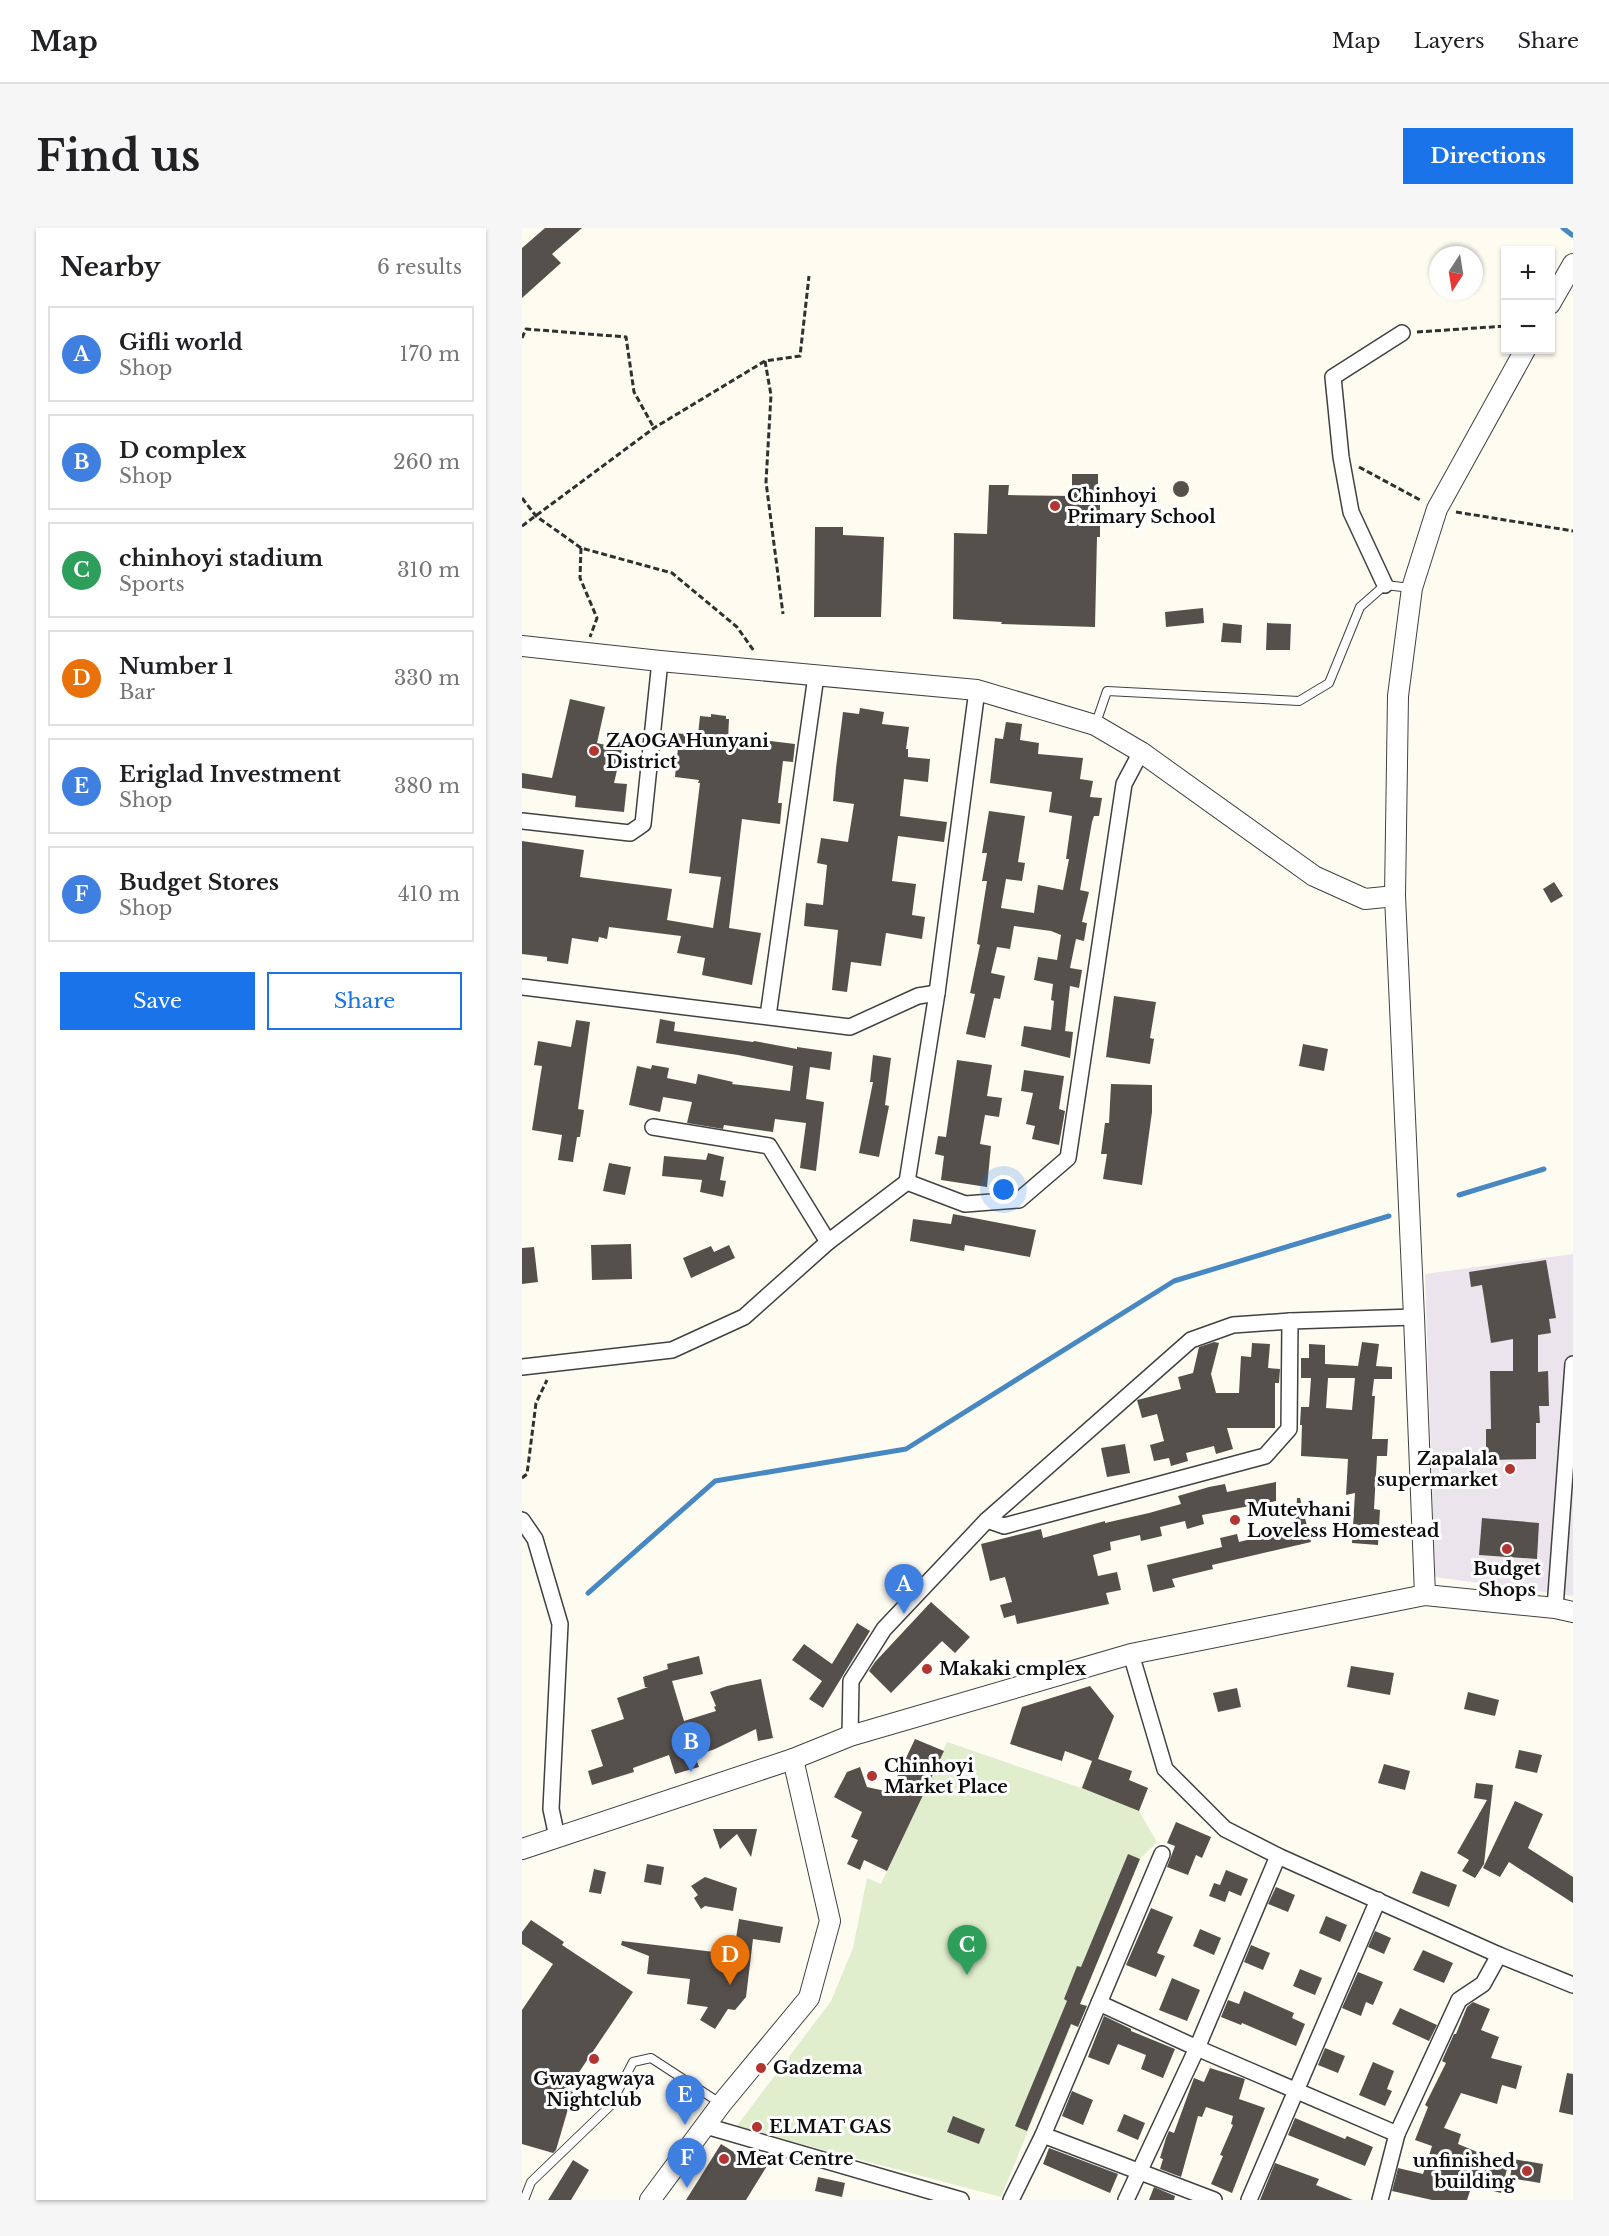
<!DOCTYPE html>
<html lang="en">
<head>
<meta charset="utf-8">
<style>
  body { margin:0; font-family:"Libre Baskerville",serif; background:#f6f6f6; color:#202124 }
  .controls { position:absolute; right:18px; top:18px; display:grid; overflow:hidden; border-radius:0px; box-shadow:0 2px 4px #0004 }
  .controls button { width:54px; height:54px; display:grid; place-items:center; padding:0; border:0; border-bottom:2px solid #e0e0e0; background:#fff; color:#202124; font:30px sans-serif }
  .compass { position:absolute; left:907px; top:18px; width:54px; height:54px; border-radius:50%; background:#fff; box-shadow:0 2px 4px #0004; rotate:192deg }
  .you { position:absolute; left:482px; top:962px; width:21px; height:21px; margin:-15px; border:4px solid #fff; border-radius:50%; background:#1a73e8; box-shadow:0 0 0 9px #1a73e833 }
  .badge { display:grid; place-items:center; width:39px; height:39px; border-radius:50%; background:#1a73e8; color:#fff; font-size:20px; font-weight:700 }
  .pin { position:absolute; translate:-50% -50px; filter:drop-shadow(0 2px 3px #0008) }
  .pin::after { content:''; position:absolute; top:32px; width:21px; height:18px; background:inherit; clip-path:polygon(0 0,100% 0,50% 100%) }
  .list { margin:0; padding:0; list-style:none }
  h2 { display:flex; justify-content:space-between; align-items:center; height:78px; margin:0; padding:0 24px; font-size:26px }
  h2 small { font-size:20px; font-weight:400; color:#757577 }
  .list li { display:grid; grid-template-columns:39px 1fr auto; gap:18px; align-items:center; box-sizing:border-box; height:96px; margin:0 12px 12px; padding:0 12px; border:2px solid #e0e0e0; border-radius:0px }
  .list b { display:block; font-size:22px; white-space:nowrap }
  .list p { margin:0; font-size:20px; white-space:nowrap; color:#757577 }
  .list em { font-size:20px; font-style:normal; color:#757577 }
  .actions { display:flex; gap:12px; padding:18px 24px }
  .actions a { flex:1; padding:14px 0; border:2px solid #1a73e8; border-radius:0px; text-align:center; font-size:21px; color:#1a73e8 }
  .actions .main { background:#1a73e8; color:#fff }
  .map { position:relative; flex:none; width:1051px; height:1972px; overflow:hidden; border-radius:0px }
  header { display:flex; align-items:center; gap:36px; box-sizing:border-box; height:84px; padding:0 30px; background:#fff; border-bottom:2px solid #e0e0e0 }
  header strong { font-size:28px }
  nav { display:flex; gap:33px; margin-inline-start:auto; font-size:21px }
  .intro { display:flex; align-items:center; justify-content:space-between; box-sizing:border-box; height:144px; padding:0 36px }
  h1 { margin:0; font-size:42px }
  .button { padding:15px 27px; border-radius:0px; background:#1a73e8; color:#fff; font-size:21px; font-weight:700 }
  main { display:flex; gap:36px; padding:0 36px }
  aside { flex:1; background:#fff; border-radius:0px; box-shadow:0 2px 4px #0004 }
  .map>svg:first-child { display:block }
</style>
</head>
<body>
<header>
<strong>Map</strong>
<nav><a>Map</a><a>Layers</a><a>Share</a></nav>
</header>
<div class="intro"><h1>Find us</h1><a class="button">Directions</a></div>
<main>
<aside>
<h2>Nearby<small>6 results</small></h2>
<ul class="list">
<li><span class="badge" style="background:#3f7fe0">A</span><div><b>Gifli world</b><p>Shop</p></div><em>170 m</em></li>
<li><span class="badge" style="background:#3f7fe0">B</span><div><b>D complex</b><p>Shop</p></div><em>260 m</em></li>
<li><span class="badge" style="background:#2e9e5b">C</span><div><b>chinhoyi stadium</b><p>Sports</p></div><em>310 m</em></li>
<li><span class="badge" style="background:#e8710a">D</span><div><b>Number 1</b><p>Bar</p></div><em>330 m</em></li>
<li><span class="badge" style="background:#3f7fe0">E</span><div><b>Eriglad Investment</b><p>Shop</p></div><em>380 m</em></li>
<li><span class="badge" style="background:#3f7fe0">F</span><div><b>Budget Stores</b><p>Shop</p></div><em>410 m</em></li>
</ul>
<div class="actions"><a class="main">Save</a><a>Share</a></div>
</aside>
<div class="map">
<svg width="1051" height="1972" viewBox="0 0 1051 1972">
  <rect width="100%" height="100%" fill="#fefcf1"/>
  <polygon fill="#ece4ec" points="1051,1026 1051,1368 913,1349 903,1046"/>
  <polygon fill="#e0eece" points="425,1514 559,1560 569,1537 626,1560 617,1583 635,1614 618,1631 479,1969 214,1899 309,1773 331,1720 345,1650 359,1656"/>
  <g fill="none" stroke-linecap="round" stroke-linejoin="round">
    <g stroke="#4788c2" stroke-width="5">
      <polyline points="1041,0 1050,7"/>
      <polyline points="937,967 1022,941"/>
      <polyline points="66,1365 193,1253 384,1221 652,1053 867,988"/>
    </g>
  </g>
  <g fill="#56504c" fill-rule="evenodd">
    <polygon points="23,0 60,0 30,26 39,35 0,70 0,20"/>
    <polygon points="550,246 576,246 576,269 578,269 578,309 575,309 573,399 479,396 480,394 431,391 432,305 465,306 467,257 487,257 486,267 550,268"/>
    <circle cx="659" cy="261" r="8"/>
    <polygon points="293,299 321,299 321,307 362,309 359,389 292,389"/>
    <polygon points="681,380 682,395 644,399 643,384"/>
    <polygon points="701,395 720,397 719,415 699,414"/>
    <polygon points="745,395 769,396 768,422 744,422"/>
    <polygon points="48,471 83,479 75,515 100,521 92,555 105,556 102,584 53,579 54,568 0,560 0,545 30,550"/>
    <polygon points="338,480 362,484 360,496 387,499 384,521 386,521 386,529 408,531 406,554 382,551 378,588 425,594 422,614 376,608 370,653 394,656 390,687 403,689 400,711 364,705 359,738 329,734 325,764 310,762 316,702 282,698 284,675 301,677 305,637 295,635 299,610 326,614 332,576 311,573 314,540 321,484 337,486"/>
    <polygon points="189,486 204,488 204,491 207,491 206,512 240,515 240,512 273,516 271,534 261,533 256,575 260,575 258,596 220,591 207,700 239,705 230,757 180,747 183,730 155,725 159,708 87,699 85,711 77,709 76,714 50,710 46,736 25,733 25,729 0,726 0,613 62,622 58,649 150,661 145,692 191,700 199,649 167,645 178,555 176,555 177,552 153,549 156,520 149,519 150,505 176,507 178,488 189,489"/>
    <polygon points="484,494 500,496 498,512 517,515 516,526 561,530 558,551 571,553 568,569 580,570 577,588 572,588 570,594 558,662 567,664 560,694 565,695 562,713 554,711 548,740 560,742 557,760 548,758 543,803 551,804 548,830 499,818 502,798 529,802 532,773 529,772 531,756 512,752 516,729 535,732 539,707 529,703 492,698 488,721 475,719 469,745 483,748 478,771 472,770 463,810 444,806 453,766 448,765 458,717 455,716 465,653 460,653 465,625 460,625 467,583 503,588 496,634 503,635 500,653 484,651 479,680 512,685 516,657 541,662 547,631 544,631 550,588 527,584 530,564 468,555 473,510 481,511"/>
    <polygon points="1032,654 1041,668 1029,675 1021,661"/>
    <polygon points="592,768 634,774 628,810 632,811 628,836 584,829"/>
    <polygon points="138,791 153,794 152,803 231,814 232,813 275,821 275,819 310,824 308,842 288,839 284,871 302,874 294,943 278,940 284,895 253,891 251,904 202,897 201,901 165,895 170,874 141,869 138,884 107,877 115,838 129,841 130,837 147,840 145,850 174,856 176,846 211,854 210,856 268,863 271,838 216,827 134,815"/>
    <polygon points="54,792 68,794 56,881 62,882 58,909 55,909 51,934 36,932 40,907 10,902 20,838 12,837 16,813 49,819"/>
    <polygon points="781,816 806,821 802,843 777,838"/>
    <polygon points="351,827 369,830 363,877 367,878 357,929 337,925 351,854 348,854"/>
    <polygon points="435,832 470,837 465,868 480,870 477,889 463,887 458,916 469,918 465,959 419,952 422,928 413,926 416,908 424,909"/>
    <polygon points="502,842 542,848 537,881 543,883 537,917 510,911 513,898 504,896 511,865 499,863"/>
    <polygon points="589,856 630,857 630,884 620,957 581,951 585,926 579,926 583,895 587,895"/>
    <polygon points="186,925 202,929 198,952 204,953 201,969 178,964 180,952 140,948 142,928 184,932"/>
    <polygon points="87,935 109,939 103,967 81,963"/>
    <polygon points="431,986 514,1002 508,1029 443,1017 442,1023 388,1013 391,991 429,996"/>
    <polygon points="109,1016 110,1051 70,1052 69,1017"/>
    <polygon points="207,1017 213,1030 169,1050 161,1030 189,1018 192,1024"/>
    <polygon points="12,1019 16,1054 0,1056 0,1020"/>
    <polygon points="1024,1032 1034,1090 1027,1091 1029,1105 1016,1107 1016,1144 1026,1143 1027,1178 1017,1178 1018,1195 1014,1195 1014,1231 964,1232 964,1201 969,1201 968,1143 991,1143 991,1111 969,1115 960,1057 949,1059 947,1044"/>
    <polygon points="692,1114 697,1115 689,1146 694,1165 717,1165 719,1128 729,1129 730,1115 748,1116 746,1140 758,1141 757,1155 753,1155 753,1200 705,1200 711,1221 694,1226 692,1218 664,1225 666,1233 649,1238 647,1230 632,1233 628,1217 642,1213 635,1186 620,1190 615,1172 659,1161 656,1149 671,1145 677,1119"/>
    <path d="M840 1114 857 1116 854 1138 870 1139V1151H852L850 1168H853L850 1211H866L865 1228H855L852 1281 858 1282 856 1317 830 1315 833 1265 824 1267 826 1231 779 1228 780 1197H778L779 1179H787L789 1150H779V1130H787V1116L803 1117V1136L836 1138ZM806 1150H833L830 1182 804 1180Z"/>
    <polygon points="603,1216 608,1245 585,1249 579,1220"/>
    <polygon points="754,1254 754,1273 680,1287 682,1296 665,1301 663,1293 638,1299 640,1308 619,1313 618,1307 588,1314 589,1322 571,1327 576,1348 595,1344 599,1362 584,1365 587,1376 495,1396 493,1387 482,1390 478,1377 490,1374 483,1349 468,1353 459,1316 519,1301 521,1310 583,1293 583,1295 627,1285 659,1276 656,1268 687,1259 703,1256 705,1264"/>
    <polygon points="775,1270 778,1270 789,1314 690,1337 691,1341 650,1351 653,1359 631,1364 625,1337 700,1319 698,1310 715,1306 717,1314 752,1305 752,1302 773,1303"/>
    <polygon points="960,1290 1017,1295 1015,1331 957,1327"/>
    <polygon points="409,1374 448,1409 433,1425 420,1413 369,1465 347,1443 353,1434"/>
    <polygon points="335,1395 348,1403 301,1480 287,1471 300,1453 270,1432 282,1416 310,1436"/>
    <polygon points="177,1428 181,1446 150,1453 162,1493 194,1483 192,1479 194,1478 188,1464 205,1458 239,1451 251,1510 236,1513 234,1501 193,1521 173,1528 177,1539 153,1546 147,1527 111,1540 112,1544 70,1557 66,1543 81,1538 69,1502 102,1491 95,1470 126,1459 123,1459 121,1449 146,1441 145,1436"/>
    <polygon points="829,1438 872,1445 868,1467 825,1459"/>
    <polygon points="568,1458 592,1488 576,1531 610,1543 607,1552 626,1560 617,1583 560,1560 570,1533 543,1523 540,1533 488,1516 500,1479"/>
    <polygon points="715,1460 719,1479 696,1484 691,1465"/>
    <polygon points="946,1464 977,1472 973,1488 942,1481"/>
    <polygon points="393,1511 422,1523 365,1643 342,1632 338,1642 325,1636 336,1612 329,1609 340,1584 312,1569 325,1544 338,1539 345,1559 368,1564"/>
    <polygon points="997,1522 1020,1527 1015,1545 993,1540"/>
    <polygon points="862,1536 888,1543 883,1562 856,1555"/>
    <polygon points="954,1555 971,1557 962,1636 953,1650 940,1643 947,1632 935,1625 965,1572 952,1570"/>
    <polygon points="993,1573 1021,1586 1006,1620 1051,1649 1051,1675 987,1634 978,1649 961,1640"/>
    <polygon points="654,1594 689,1609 680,1630 674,1627 666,1647 645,1639 653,1618 645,1615"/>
    <polygon points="191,1601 235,1601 229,1629 215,1606 198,1621"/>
    <polygon points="606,1626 618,1631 558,1776 565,1778 556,1799 549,1796 505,1903 493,1898 545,1773 542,1771 555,1738 559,1739"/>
    <polygon points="125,1636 142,1639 139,1657 122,1654"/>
    <polygon points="72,1641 84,1644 79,1666 67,1664"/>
    <polygon points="704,1642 726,1651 719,1668 707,1663 703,1674 687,1668 692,1655 698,1657"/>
    <polygon points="899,1643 935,1657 927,1679 890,1665"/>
    <polygon points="183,1649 215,1660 211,1683 183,1678 179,1681 172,1670 176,1667 169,1658"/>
    <polygon points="754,1659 773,1667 766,1684 746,1676"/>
    <polygon points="629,1680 651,1689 635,1725 643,1728 634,1749 604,1737"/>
    <polygon points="804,1688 825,1697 818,1714 797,1705"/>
    <polygon points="217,1691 261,1699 258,1715 231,1711 224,1769 213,1782 206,1781 193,1801 178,1792 186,1779 165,1776 168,1751 125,1746 127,1728 99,1717 100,1713 201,1725 201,1721 212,1723"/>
    <polygon points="9,1692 42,1714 40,1717 111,1764 45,1862 51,1864 34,1922 31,1925 0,1916 0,1782 31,1736 0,1716 0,1704"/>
    <polygon points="678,1701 699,1710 692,1727 671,1718"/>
    <polygon points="853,1703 869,1710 862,1726 846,1719"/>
    <polygon points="729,1717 748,1725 741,1742 722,1734"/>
    <polygon points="901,1722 931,1735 922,1755 891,1742"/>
    <polygon points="778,1741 800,1750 793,1767 771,1758"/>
    <polygon points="836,1744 861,1754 851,1777 844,1774 839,1788 820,1780"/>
    <polygon points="650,1750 678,1762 665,1793 637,1782"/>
    <polygon points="722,1763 772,1785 770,1790 783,1796 774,1818 720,1795 719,1797 699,1789 706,1772 717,1776"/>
    <polygon points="951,1774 968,1781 959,1802 977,1809 969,1830 1000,1838 994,1861 980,1857 975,1876 939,1865 922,1900 939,1906 936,1916 960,1926 957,1933 985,1941 979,1965 950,1957 945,1972 910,1972 870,1963 876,1940 901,1946 910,1918 893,1912 906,1879 903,1877 924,1835 920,1833 932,1806 934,1806 945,1779"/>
    <polygon points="878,1780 915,1797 907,1813 870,1796"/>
    <polygon points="582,1788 609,1801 609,1803 653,1821 641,1850 619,1841 624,1827 596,1816 587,1837 566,1829"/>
    <polygon points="803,1820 823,1828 816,1845 796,1837"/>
    <polygon points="851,1834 872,1843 865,1861 870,1863 863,1878 837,1867"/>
    <polygon points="688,1840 723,1851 717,1871 743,1880 710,1965 689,1956 701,1928 698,1927 711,1897 709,1896 711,1888 684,1879 680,1889 676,1888 659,1949 638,1941 641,1931 638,1930 644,1910 647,1903 652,1905 672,1850 682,1854"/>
    <polygon points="1045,1845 1051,1846 1051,1887 1037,1884"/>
    <polygon points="550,1863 571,1872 561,1897 540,1888"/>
    <polygon points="602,1886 623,1895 616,1912 595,1903"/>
    <polygon points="431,1888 463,1901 457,1916 425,1904"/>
    <polygon points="773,1890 823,1911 825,1908 851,1919 843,1938 766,1907"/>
    <polygon points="199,1916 231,1936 237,1926 248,1933 224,1972 164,1972"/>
    <polygon points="527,1920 596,1946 588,1965 521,1936"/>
    <polygon points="991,1931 1021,1936 1018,1955 988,1950"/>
    <polygon points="51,1932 67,1942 49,1972 26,1972"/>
    <polygon points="753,1935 797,1951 794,1957 831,1972 738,1972"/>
    <polygon points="296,1949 323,1955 320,1969 293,1963"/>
    <polygon points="632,1959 653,1968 652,1972 627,1972"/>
  </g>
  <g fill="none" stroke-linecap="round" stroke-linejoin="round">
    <g stroke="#414141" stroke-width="10">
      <g id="service">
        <polyline points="574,495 585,463 777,473 807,455 838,379 863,357 889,360"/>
        <polyline points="2,1972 9,1954 88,1878 111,1834 129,1830 198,1875"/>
      </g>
    </g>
    <g stroke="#414141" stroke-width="18">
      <g id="minor">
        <polyline points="863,357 829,284 819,229 811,149 880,105"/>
        <polyline points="0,593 108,605 121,596 138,433"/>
        <polyline points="0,759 328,799 396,768 415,765"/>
        <polyline points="246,788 294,448"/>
        <polyline points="131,899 247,918 306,1014"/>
        <polyline points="385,954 443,976 497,972 546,930 602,556 619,524"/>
        <polyline points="0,1139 150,1122 222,1089 306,1014 385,954 415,765 455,462"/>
        <polyline points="0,1292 13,1311 38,1396 29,1581 35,1609"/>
        <polyline points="465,1292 482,1298 743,1228 767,1201 768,1093"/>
        <polyline points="1033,1380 1051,1136"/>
        <polyline points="609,1426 643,1541 703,1601 756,1628 977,1727 1051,1757"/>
        <polyline points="328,1508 329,1453 362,1401 465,1292 669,1112 711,1097 768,1093 892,1089"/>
        <polyline points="577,1775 640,1626"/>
        <polyline points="184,1898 439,1972"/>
        <polyline points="521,1907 577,1775 675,1820 875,1906"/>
        <polyline points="489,1972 521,1907 692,1972"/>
        <polyline points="604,1972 675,1820 756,1628"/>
        <polyline points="727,1972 856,1672"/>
        <polyline points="858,1972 875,1906 937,1772 961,1756 977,1727"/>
      </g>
    </g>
    <g stroke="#414141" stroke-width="22">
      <g id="tertiary">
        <polyline points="1028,76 1051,36"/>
        <polyline points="0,418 138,433 455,462 573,497 619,524 792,648 843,671 873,668"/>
        <polyline points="903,1367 892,1089 873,668 876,468 890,360 915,281 1003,122"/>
        <polyline points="0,1621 271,1531 328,1508 609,1426 903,1367 1033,1380 1051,1384"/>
        <polyline points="128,1972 200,1875 287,1770 308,1693 271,1531"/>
      </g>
    </g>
    <g stroke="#303030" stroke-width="3" stroke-dasharray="6 3" stroke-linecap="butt">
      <polyline points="895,104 984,98"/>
      <polyline points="0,110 4,101 104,109 112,164 132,200"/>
      <polyline points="243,133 249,167 244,254 261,386"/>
      <polyline points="837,239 900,273"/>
      <polyline points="0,270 14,288 59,320 150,345 215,399 232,423"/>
      <polyline points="934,284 1051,303"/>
      <polyline points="0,298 132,200 243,133 278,128 287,48"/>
      <polyline points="59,320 58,350 75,390 68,409"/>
      <polyline points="0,1250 5,1246 14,1175 25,1152"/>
    </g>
    <use href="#service" stroke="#fff" stroke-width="8"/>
    <use href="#minor" stroke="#fff" stroke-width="15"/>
    <use href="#tertiary" stroke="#fff" stroke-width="20"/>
  </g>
  <g fill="#b33532" stroke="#fff" stroke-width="2">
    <circle cx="533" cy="278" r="6"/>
    <circle cx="72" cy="523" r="6"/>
    <circle cx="988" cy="1241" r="6"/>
    <circle cx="713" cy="1292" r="6"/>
    <circle cx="985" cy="1321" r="6"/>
    <circle cx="405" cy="1441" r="6"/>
    <circle cx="350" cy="1548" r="6"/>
    <circle cx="72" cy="1831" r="6"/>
    <circle cx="239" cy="1840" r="6"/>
    <circle cx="235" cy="1899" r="6"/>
    <circle cx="202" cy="1931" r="6"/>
    <circle cx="1005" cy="1943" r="6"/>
  </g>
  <g text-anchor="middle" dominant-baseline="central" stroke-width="6" stroke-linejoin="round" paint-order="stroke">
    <g font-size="18" font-weight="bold" fill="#0e0e0e" stroke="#fff" text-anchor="start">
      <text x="545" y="268">Chinhoyi<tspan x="545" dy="21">Primary School</tspan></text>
      <text x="84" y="513">ZAOGA Hunyani<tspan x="84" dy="21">District</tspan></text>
      <text x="976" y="1231" text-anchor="end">Zapalala<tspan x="976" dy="21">supermarket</tspan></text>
      <text x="725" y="1282">Mutevhani<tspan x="725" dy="21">Loveless Homestead</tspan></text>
      <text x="985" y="1341" text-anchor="middle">Budget<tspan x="985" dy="21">Shops</tspan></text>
      <text x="417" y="1441">Makaki cmplex</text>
      <text x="362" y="1538">Chinhoyi<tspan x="362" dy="21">Market Place</tspan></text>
      <text x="251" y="1840">Gadzema</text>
      <text x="72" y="1851" text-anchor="middle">Gwayagwaya<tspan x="72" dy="21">Nightclub</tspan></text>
      <text x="247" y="1899">ELMAT GAS</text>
      <text x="214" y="1931">Meat Centre</text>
      <text x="993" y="1933" text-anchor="end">unfinished<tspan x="993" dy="21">building</tspan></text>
    </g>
  </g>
</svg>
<div class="controls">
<button>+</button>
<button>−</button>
</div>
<svg class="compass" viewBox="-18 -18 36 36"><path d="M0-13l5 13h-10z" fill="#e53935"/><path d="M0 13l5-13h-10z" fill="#757577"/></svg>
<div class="you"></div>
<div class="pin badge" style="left:382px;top:1386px;background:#3f7fe0">A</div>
<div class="pin badge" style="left:169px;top:1544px;background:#3f7fe0">B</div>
<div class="pin badge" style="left:445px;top:1747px;background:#2e9e5b">C</div>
<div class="pin badge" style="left:208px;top:1757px;background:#e8710a">D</div>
<div class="pin badge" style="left:163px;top:1897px;background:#3f7fe0">E</div>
<div class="pin badge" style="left:165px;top:1960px;background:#3f7fe0">F</div>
</div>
</main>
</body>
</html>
